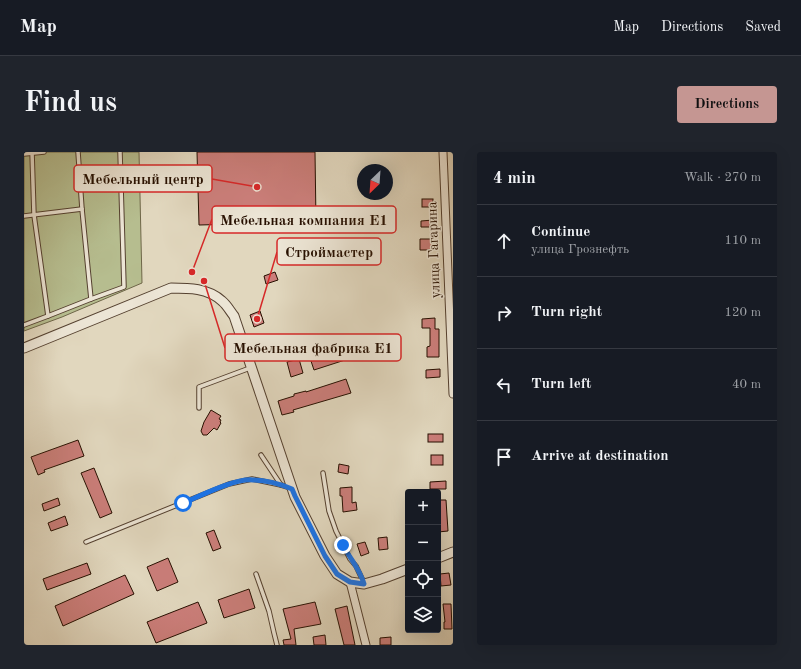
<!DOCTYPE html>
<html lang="en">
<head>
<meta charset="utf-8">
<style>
  body { margin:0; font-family:"Old Standard TT",serif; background:#20242c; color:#f1f3f6 }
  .controls { position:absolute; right:12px; bottom:12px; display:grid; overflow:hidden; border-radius:4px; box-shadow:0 4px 16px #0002 }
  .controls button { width:36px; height:36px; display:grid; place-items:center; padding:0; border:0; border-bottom:1px solid #363941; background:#171b24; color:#f1f3f6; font:20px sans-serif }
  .compass { position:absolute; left:333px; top:12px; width:36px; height:36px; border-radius:50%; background:#171b24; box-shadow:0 4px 16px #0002; rotate:205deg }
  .stop { position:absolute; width:12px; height:12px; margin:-9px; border:3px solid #1a73e8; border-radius:50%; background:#fff }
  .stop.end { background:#1a73e8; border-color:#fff; box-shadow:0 1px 4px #0008 }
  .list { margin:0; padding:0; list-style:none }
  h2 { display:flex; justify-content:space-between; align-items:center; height:52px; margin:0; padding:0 16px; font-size:17px }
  h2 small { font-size:13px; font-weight:400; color:#9ea1a6 }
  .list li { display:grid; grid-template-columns:26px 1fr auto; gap:12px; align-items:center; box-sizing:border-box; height:72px; padding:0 16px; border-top:1px solid #363941 }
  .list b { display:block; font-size:15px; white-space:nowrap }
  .list p { margin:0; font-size:13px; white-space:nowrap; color:#9ea1a6 }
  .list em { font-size:13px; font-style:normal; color:#9ea1a6 }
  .icon { flex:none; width:22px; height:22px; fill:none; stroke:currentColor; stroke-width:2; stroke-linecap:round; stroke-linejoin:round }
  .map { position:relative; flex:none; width:429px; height:493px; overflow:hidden; border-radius:4px }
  header { display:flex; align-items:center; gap:24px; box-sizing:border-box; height:56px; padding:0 20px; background:#171b24; border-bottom:1px solid #363941 }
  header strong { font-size:19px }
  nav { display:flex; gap:22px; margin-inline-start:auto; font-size:14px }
  .intro { display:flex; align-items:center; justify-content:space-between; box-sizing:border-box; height:96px; padding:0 24px }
  h1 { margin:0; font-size:28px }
  .button { padding:10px 18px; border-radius:4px; background:#c59692; color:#111; font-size:14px; font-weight:700 }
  main { display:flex; gap:24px; padding:0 24px }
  aside { flex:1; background:#171b24; border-radius:4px; box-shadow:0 4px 16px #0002 }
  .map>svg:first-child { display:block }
</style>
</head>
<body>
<header>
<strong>Map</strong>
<nav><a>Map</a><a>Directions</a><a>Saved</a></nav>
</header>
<div class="intro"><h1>Find us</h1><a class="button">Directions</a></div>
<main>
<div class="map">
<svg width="429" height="493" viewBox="0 0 429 493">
  <rect width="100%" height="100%" fill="#e1d7be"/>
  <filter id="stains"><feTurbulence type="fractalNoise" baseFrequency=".005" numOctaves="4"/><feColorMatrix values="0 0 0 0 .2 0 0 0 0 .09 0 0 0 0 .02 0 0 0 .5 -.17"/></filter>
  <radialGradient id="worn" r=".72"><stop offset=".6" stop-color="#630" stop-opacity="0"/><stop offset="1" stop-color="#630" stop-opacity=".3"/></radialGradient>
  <polygon fill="#b6bd8f" stroke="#6e6648" points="0,0 115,0 118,131 38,165 0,179"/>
  <g fill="#cb7e7a" stroke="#260f00">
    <polygon points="173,0 291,0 292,70 175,73"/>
    <rect x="398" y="47" width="11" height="8"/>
    <polygon points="409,68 409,75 397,75 397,69"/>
    <polygon points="396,87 408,87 409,98 396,98"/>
    <polygon points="251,120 254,128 242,132 240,124"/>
    <polygon points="236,159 240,171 230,175 226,163"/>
    <polygon points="411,166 411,177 415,177 415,205 403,205 403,195 406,194 406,176 398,176 398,167"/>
    <polygon points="316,194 321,208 290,218 285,203"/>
    <polygon points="275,207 279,221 267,225 263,210"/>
    <polygon points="416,217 416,225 402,226 402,218"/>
    <polygon points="322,227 327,241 269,258 270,260 258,263 254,249 270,244 270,242 282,239 282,240"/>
    <polygon points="187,258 197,264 195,267 197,268 196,270 197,271 193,278 190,276 183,283 179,283 177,279 180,270"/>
    <rect x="404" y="282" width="15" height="8"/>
    <polygon points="54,288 60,304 20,318 21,320 14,323 7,305"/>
    <rect x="407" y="303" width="12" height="10"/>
    <polygon points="315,312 325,314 324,322 314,320"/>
    <polygon points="70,316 88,361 76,366 57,321"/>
    <polygon points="422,329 422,337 406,337 406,330"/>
    <polygon points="328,335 328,351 332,350 333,358 319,360 318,344 316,344 316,336"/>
    <polygon points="34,346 36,353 20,359 18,352"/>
    <polygon points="414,348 422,348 424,379 414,380"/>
    <polygon points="41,364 44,373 27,379 24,371"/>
    <polygon points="190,378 197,396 189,399 182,381"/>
    <polygon points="363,385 364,397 355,398 354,386"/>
    <polygon points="341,390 345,401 337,404 333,392"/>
    <polygon points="144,406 154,430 133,439 123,415"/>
    <polygon points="63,411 67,422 23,438 19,427"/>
    <polygon points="425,421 427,433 417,434 416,422"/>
    <polygon points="101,423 110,442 39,474 31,454"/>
    <polygon points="225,437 231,456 200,466 194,448"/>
    <polygon points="174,450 183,471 132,491 123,470"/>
    <polygon points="291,450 297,472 270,477 272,493 260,493 259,488 267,487 259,457"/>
    <polygon points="419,452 427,452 428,477 420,477 420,470 421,470"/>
    <polygon points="323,454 331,493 320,493 311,457"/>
    <polygon points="301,483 302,493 290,493 289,485"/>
    <polygon points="367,485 367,493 356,493 356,486"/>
  </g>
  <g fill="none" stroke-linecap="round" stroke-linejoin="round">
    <g stroke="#554130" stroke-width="5.5">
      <g id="service">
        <polyline points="8,0 10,63 24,164 67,147 58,57 54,0"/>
        <polyline points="0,2 20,0"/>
        <polyline points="0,64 58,57"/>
        <polyline points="67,147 100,135 96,0"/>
        <polyline points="0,173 24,164"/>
        <polyline points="175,256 175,235 226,216"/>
        <polyline points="237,303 257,333"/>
        <polyline points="299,321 305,359 312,379 326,407 332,414 340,431"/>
        <polyline points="62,390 205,332 228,327 257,333 267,336"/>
        <polyline points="232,422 245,459 250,481 253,493"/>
      </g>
    </g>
    <g stroke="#554130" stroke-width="9">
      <g id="minor">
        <polyline points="419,0 429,242"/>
        <polyline points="326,430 342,493"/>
      </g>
    </g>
    <g stroke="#554130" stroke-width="11">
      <g id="tertiary">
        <path d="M0 196 147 136C165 136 184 136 198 149 203 153 206 159 210 164L271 345 301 404 313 422 326 430 340 432 358 427 384 417"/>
        <polyline points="414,406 429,400"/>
      </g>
    </g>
    <use href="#service" stroke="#ece5d5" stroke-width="3.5"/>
    <use href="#minor" stroke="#ece5d5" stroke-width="7"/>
    <use href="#tertiary" stroke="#ece5d5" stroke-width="9"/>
  </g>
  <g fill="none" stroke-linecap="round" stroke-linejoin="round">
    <path stroke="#1a73e8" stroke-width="5" d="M159 351C176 344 211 326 229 328 242 328 256 332 268 337L271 344 301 404 313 422 326 430 340 432C336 417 326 407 319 393"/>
  </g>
  <g text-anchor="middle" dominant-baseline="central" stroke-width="3" stroke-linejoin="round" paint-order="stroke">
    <g font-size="14" fill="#260f00" stroke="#ece5d5">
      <text transform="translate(410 98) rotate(-92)">улица Гагарина</text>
    </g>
  </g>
  <path fill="none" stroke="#d62828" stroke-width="1.5" d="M233 35L188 27M168 120L188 67M233 167L253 100M180 129L201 196"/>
  <g fill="#d62828" stroke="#ece5d5" stroke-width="1.5">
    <circle cx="233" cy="35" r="4"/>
    <circle cx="168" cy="120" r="4"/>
    <circle cx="233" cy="167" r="4"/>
    <circle cx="180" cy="129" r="4"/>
  </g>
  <g fill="#ece5d5" stroke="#d62828" stroke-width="1.5">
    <rect x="50" y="13" width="138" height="27" rx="4"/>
    <rect x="188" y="54" width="184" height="27" rx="4"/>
    <rect x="253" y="86" width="104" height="27" rx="4"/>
    <rect x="201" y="182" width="176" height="27" rx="4"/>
  </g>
  <g font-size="15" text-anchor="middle" font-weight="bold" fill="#260f00">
    <text x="119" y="32">Мебельный центр</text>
    <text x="280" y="73">Мебельная компания Е1</text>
    <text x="305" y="105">Строймастер</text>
    <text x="289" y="201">Мебельная фабрика Е1</text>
  </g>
  <rect width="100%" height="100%" filter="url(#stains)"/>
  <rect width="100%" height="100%" fill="url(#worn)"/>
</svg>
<div class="controls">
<button>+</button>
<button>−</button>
<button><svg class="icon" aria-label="locate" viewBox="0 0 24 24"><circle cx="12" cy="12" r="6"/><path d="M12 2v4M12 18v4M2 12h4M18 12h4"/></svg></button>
<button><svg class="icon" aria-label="layers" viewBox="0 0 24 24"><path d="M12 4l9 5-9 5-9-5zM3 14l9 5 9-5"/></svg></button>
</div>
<svg class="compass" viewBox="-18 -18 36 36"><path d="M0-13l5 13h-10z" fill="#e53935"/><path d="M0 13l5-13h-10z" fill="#9ea1a6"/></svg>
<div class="stop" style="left:159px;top:351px"></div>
<div class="stop end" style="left:319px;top:393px"></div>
</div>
<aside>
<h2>4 min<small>Walk · 270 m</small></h2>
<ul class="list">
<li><svg class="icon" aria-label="ahead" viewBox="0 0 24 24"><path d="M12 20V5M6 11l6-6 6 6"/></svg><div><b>Continue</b><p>улица Грознефть</p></div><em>110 m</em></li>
<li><svg class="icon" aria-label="right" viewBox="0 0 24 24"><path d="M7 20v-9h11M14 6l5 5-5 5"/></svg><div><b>Turn right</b></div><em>120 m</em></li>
<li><svg class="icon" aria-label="left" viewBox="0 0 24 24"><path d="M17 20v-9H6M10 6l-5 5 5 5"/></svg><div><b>Turn left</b></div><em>40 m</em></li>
<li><svg class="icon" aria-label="arrive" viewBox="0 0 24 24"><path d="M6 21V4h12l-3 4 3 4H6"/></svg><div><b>Arrive at destination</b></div></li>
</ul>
</aside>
</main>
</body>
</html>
